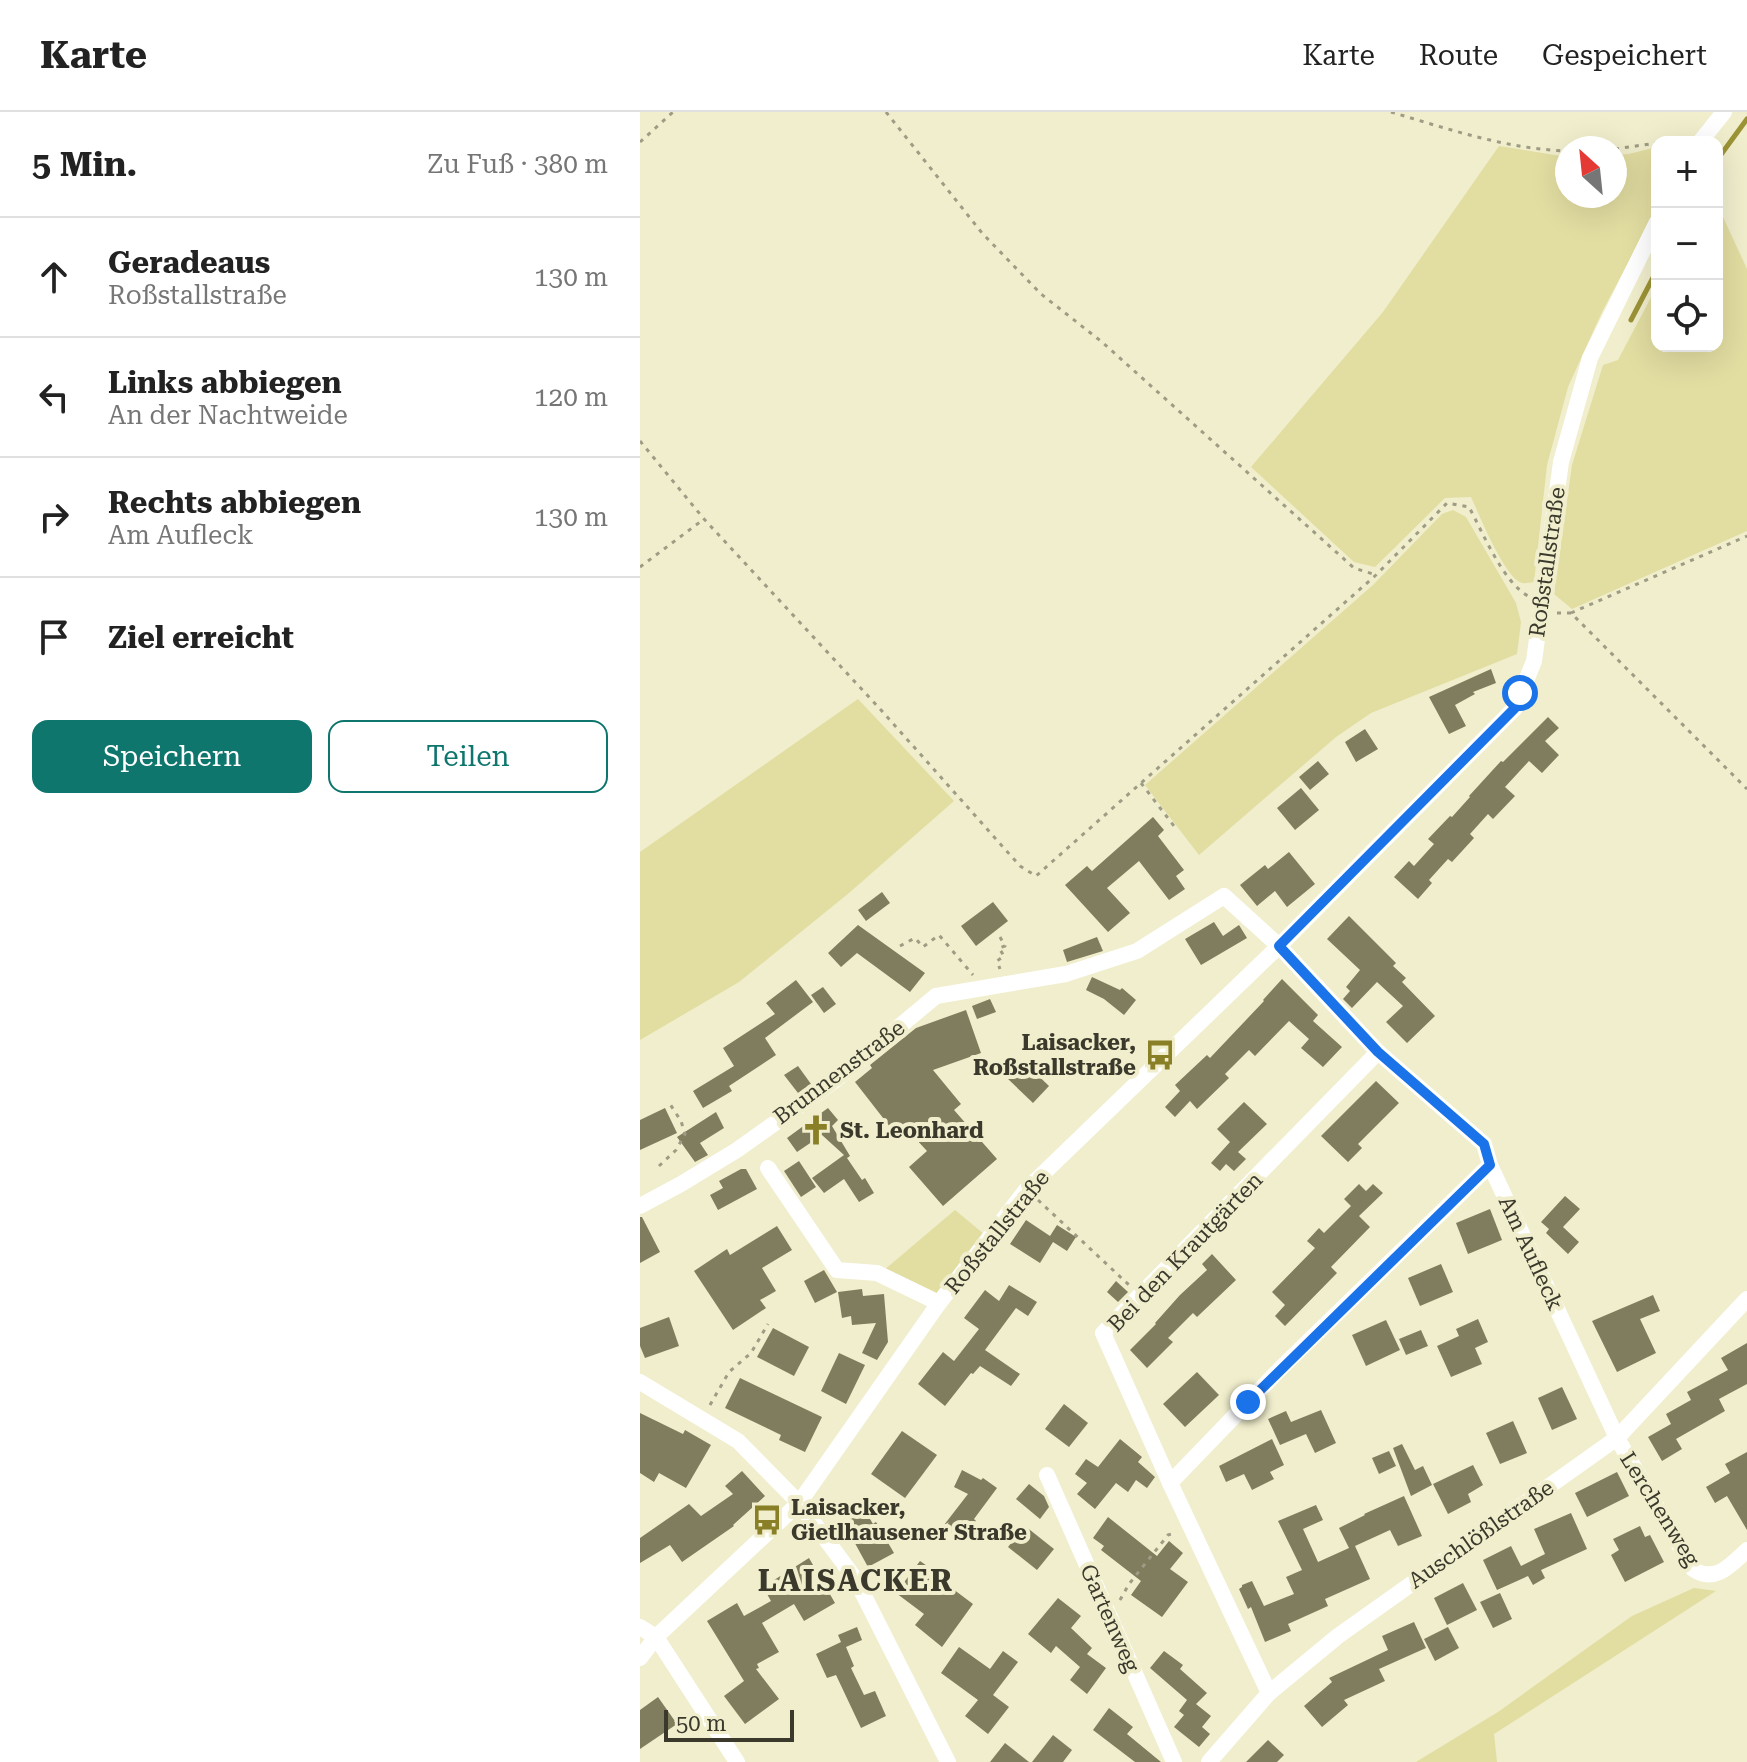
<!DOCTYPE html>
<html lang="de">
<head>
<meta charset="utf-8">
<style>
  body { margin:0; font-family:"Roboto Serif",serif; background:#f2f2f2; color:#222 }
  .controls { position:absolute; right:24px; top:24px; display:grid; overflow:hidden; border-radius:16px; box-shadow:0 8px 32px #0002 }
  .controls button { width:72px; height:72px; display:grid; place-items:center; padding:0; border:0; border-bottom:2px solid #e0e0e0; background:#fff; color:#222; font:40px sans-serif }
  .compass { position:absolute; left:915px; top:24px; width:72px; height:72px; border-radius:50%; background:#fff; box-shadow:0 8px 32px #0002; rotate:333deg }
  .scale { position:absolute; left:24px; bottom:20px; width:130px; box-sizing:border-box; padding-left:8px; border:4px solid #3a392c; border-top:0; font-size:22px; line-height:28px; white-space:nowrap; color:#3a392c; -webkit-text-stroke:6px #f0eecc; paint-order:stroke }
  .stop { position:absolute; width:24px; height:24px; margin:-18px; border:6px solid #1a73e8; border-radius:50%; background:#fff }
  .stop.end { background:#1a73e8; border-color:#fff; box-shadow:0 2px 8px #0008 }
  .list { margin:0; padding:0; list-style:none }
  h2 { display:flex; justify-content:space-between; align-items:center; height:104px; margin:0; padding:0 32px; font-size:34px }
  h2 small { font-size:26px; font-weight:400; color:#767676 }
  .list li { display:grid; grid-template-columns:52px 1fr auto; gap:24px; align-items:center; box-sizing:border-box; height:120px; padding:0 32px; border-top:2px solid #e0e0e0 }
  .list b { display:block; font-size:30px; white-space:nowrap }
  .list p { margin:0; font-size:26px; white-space:nowrap; color:#767676 }
  .list em { font-size:26px; font-style:normal; color:#767676 }
  .actions { display:flex; gap:16px; padding:24px 32px }
  .actions a { flex:1; padding:18px 0; border:2px solid #0f766e; border-radius:16px; text-align:center; font-size:28px; color:#0f766e }
  .actions .main { background:#0f766e; color:#fff }
  .icon { flex:none; width:44px; height:44px; fill:none; stroke:currentColor; stroke-width:2; stroke-linecap:round; stroke-linejoin:round }
  .map { position:relative; flex:none; width:1107px; height:1650px; overflow:hidden }
  header { display:flex; align-items:center; gap:48px; box-sizing:border-box; height:112px; padding:0 40px; background:#fff; border-bottom:2px solid #e0e0e0 }
  header strong { font-size:38px }
  nav { display:flex; gap:44px; margin-inline-start:auto; font-size:28px }
  main { display:flex }
  aside { flex:1; background:#fff }
  .map>svg:first-child { display:block }
</style>
</head>
<body>
<header>
<strong>Karte</strong>
<nav><a>Karte</a><a>Route</a><a>Gespeichert</a></nav>
</header>
<main>
<aside>
<h2>5 Min.<small>Zu Fuß · 380 m</small></h2>
<ul class="list">
<li><svg class="icon" aria-label="ahead" viewBox="0 0 24 24"><path d="M12 20V5M6 11l6-6 6 6"/></svg><div><b>Geradeaus</b><p>Roßstallstraße</p></div><em>130 m</em></li>
<li><svg class="icon" aria-label="left" viewBox="0 0 24 24"><path d="M17 20v-9H6M10 6l-5 5 5 5"/></svg><div><b>Links abbiegen</b><p>An der Nachtweide</p></div><em>120 m</em></li>
<li><svg class="icon" aria-label="right" viewBox="0 0 24 24"><path d="M7 20v-9h11M14 6l5 5-5 5"/></svg><div><b>Rechts abbiegen</b><p>Am Aufleck</p></div><em>130 m</em></li>
<li><svg class="icon" aria-label="arrive" viewBox="0 0 24 24"><path d="M6 21V4h12l-3 4 3 4H6"/></svg><div><b>Ziel erreicht</b></div></li>
</ul>
<div class="actions"><a class="main">Speichern</a><a>Teilen</a></div>
</aside>
<div class="map">
<svg width="1107" height="1650" viewBox="0 0 1107 1650">
  <rect width="100%" height="100%" fill="#f0eecc"/>
  <g fill="#e2dda1">
    <path d="M859 34 927 45V84H975V43L989 42 1017 35V96L962 200 928 275 907 353 894 470C890 470 886 472 882 471 865 467 839 402 831 385L805 386 735 455 714 450 611 355 743 200Z"/>
    <polygon points="1077,92 1107,157 1107,419 932,497 914,482 932,353 963,253 978,248 1017,174 1017,234 1077,234"/>
    <polygon points="813,398 826,405 876,491 881,510 877,542 731,601 696,625 559,743 505,673 733,473 802,402"/>
    <polygon points="218,587 314,689 209,781 99,870 0,928 0,740"/>
    <polygon points="315,1098 345,1123 298,1186 243,1159"/>
    <polygon points="1054,1476 1076,1479 854,1622 857,1650 776,1650 858,1600 992,1504"/>
  </g>
  <g fill="none" stroke-linecap="round" stroke-linejoin="round">
    <g stroke="#9c9336" stroke-width="5">
      <polyline points="1077,48 1107,7"/>
      <polyline points="991,208 1017,158"/>
    </g>
  </g>
  <g fill="#807d5f">
    <polygon points="851,557 856,571 833,580 835,582 815,593 826,614 809,622 789,585"/>
    <polygon points="908,605 919,616 905,629 919,643 902,661 889,649 865,675 875,684 853,707 848,702 830,722 834,726 812,750 808,747 789,768 792,771 778,787 754,765 769,749 774,754 794,732 788,727 810,704 812,705 830,685 829,684 861,649 863,650"/>
    <polygon points="725,617 738,637 716,650 705,630"/>
    <polygon points="678,649 689,662 670,678 659,665"/>
    <polygon points="661,676 679,698 655,718 637,696"/>
    <polygon points="513,705 524,718 518,724 544,758 536,764 545,777 529,788 499,749 467,776 490,801 468,820 425,773 447,754 452,759"/>
    <polygon points="649,740 675,772 647,795 635,779 617,794 600,773 625,753 628,757"/>
    <polygon points="242,780 250,791 226,809 218,798"/>
    <polygon points="353,790 368,809 336,834 321,814"/>
    <polygon points="709,804 756,851 753,854 766,866 762,870 795,904 767,931 746,910 763,894 737,870 712,896 703,887 710,879 706,875 720,858 687,827"/>
    <polygon points="574,810 583,824 599,813 607,826 561,853 545,827"/>
    <polygon points="218,813 285,861 270,880 217,841 201,855 188,841"/>
    <polygon points="457,825 463,839 427,850 423,838"/>
    <polygon points="452,865 480,878 482,876 496,888 484,903 464,887 446,878"/>
    <polygon points="642,867 678,903 673,909 702,935 683,955 661,936 669,927 649,909 615,944 609,938 585,962 589,966 557,997 550,989 535,1005 525,995 540,979 535,973 567,943 570,946 624,889 623,888"/>
    <polygon points="156,868 173,890 125,926 136,943 89,974 92,979 63,996 53,979 94,954 83,936 135,902 126,891"/>
    <polygon points="183,875 196,892 184,901 171,883"/>
    <polygon points="350,887 356,900 337,907 332,894"/>
    <polygon points="326,898 341,941 293,958 321,992 314,998 357,1047 303,1094 269,1055 287,1039 263,1013 254,1020 215,970 232,956 230,953 276,916"/>
    <polygon points="383,949 409,974 393,991 367,966"/>
    <polygon points="158,954 171,972 158,981 144,963"/>
    <polygon points="736,969 759,991 718,1032 722,1036 708,1050 681,1024"/>
    <polygon points="604,990 627,1012 598,1040 606,1047 594,1059 586,1052 580,1059 571,1051 590,1030 577,1017"/>
    <polygon points="25,996 37,1021 0,1038 0,1008"/>
    <polygon points="188,996 198,1008 192,1014 210,1044 207,1046 222,1068 225,1066 234,1081 219,1090 204,1067 184,1081 172,1066 204,1043 182,1023 157,1040 147,1026"/>
    <polygon points="76,1000 84,1016 60,1031 68,1043 55,1050 37,1025"/>
    <polygon points="159,1049 176,1075 161,1085 144,1059"/>
    <polygon points="101,1057 106,1057 117,1077 78,1098 70,1083 83,1076 79,1069"/>
    <polygon points="719,1072 726,1079 733,1072 743,1081 719,1104 730,1115 691,1155 697,1161 645,1214 635,1204 645,1193 632,1180 675,1136 667,1129 679,1116 684,1121 711,1094 704,1087"/>
    <polygon points="925,1084 940,1097 923,1115 939,1130 928,1142 906,1121 909,1117 901,1110"/>
    <polygon points="850,1097 862,1128 828,1142 816,1111"/>
    <polygon points="0,1105 2,1105 20,1140 0,1151"/>
    <polygon points="386,1108 410,1124 417,1113 436,1125 427,1139 413,1130 400,1151 370,1132"/>
    <polygon points="137,1114 152,1138 122,1156 136,1179 120,1188 126,1196 93,1218 54,1159 87,1137 90,1143"/>
    <polygon points="572,1142 596,1168 557,1205 553,1201 528,1226 533,1230 507,1256 490,1238 516,1212 515,1211 540,1183 567,1158 562,1152"/>
    <polygon points="801,1152 813,1180 780,1194 768,1166"/>
    <polygon points="184,1158 197,1180 175,1191 164,1169"/>
    <polygon points="476,1169 488,1180 478,1190 467,1180"/>
    <polygon points="369,1173 397,1190 388,1204 376,1196 345,1238 380,1262 371,1274 340,1254 333,1262 331,1261 305,1294 278,1272 303,1240 314,1249 339,1217 324,1206 345,1178 359,1189"/>
    <polygon points="222,1177 223,1184 244,1182 248,1230 237,1248 222,1241 236,1211 212,1213 211,1204 202,1206 198,1180"/>
    <polygon points="1013,1183 1020,1199 1000,1207 1016,1241 977,1260 952,1209"/>
    <polygon points="29,1205 39,1234 5,1246 0,1234 0,1216"/>
    <polygon points="838,1207 848,1230 835,1236 842,1252 811,1265 797,1234 819,1224 816,1217"/>
    <polygon points="746,1208 760,1238 726,1254 712,1223"/>
    <polygon points="133,1216 169,1235 154,1264 117,1245"/>
    <polygon points="781,1218 788,1234 766,1243 759,1227"/>
    <polygon points="1107,1231 1107,1272 1079,1287 1085,1299 1036,1327 1042,1337 1022,1349 1008,1325 1031,1312 1026,1302 1051,1288 1047,1280 1088,1258 1081,1246"/>
    <polygon points="199,1241 225,1253 206,1292 181,1279"/>
    <polygon points="557,1260 579,1283 545,1315 523,1292"/>
    <polygon points="100,1266 182,1305 165,1340 139,1328 141,1323 85,1296"/>
    <polygon points="922,1275 937,1307 912,1318 898,1286"/>
    <polygon points="424,1292 448,1311 429,1335 405,1317"/>
    <polygon points="681,1298 696,1331 675,1341 666,1322 640,1333 628,1307 646,1299 651,1310"/>
    <polygon points="0,1301 43,1322 45,1318 71,1333 46,1376 19,1361 14,1370 0,1361"/>
    <polygon points="873,1309 887,1341 860,1352 846,1321"/>
    <polygon points="262,1319 297,1343 265,1386 231,1362"/>
    <polygon points="480,1327 502,1345 498,1350 515,1365 507,1376 496,1368 488,1380 476,1371 455,1397 437,1382 447,1371 435,1362 446,1347 458,1355"/>
    <polygon points="632,1327 644,1353 630,1360 634,1367 612,1378 604,1362 586,1370 579,1354"/>
    <polygon points="762,1332 775,1358 783,1354 792,1373 771,1384 753,1336"/>
    <polygon points="749,1339 756,1354 739,1362 732,1346"/>
    <polygon points="1107,1340 1107,1418 1087,1384 1075,1391 1066,1375 1090,1361 1085,1352"/>
    <polygon points="833,1353 843,1373 828,1382 831,1390 808,1402 793,1372"/>
    <polygon points="322,1358 341,1368 343,1366 357,1376 334,1407 336,1409 320,1429 304,1417 309,1410 304,1413 328,1382 314,1375"/>
    <polygon points="102,1359 125,1384 93,1413 94,1414 42,1450 30,1433 0,1451 0,1426 49,1392 61,1404 93,1382 85,1374"/>
    <polygon points="977,1360 989,1384 947,1405 935,1381"/>
    <polygon points="389,1372 404,1384 409,1395 400,1407 376,1387"/>
    <polygon points="764,1384 782,1424 758,1434 750,1418 715,1434 730,1467 685,1487 688,1494 648,1512 651,1519 625,1530 611,1495 608,1497 599,1477 602,1475 602,1473 612,1469 624,1494 654,1482 646,1465 662,1458 638,1409 676,1393 683,1408 663,1417 678,1450 709,1436 699,1416 725,1403 724,1402"/>
    <polygon points="221,1392 233,1412 236,1410 254,1441 228,1455 211,1424 214,1422 202,1403"/>
    <polygon points="931,1401 947,1437 901,1458 905,1466 893,1473 888,1464 857,1478 843,1448 871,1434 881,1454 905,1442 894,1417"/>
    <polygon points="468,1405 517,1444 529,1429 543,1441 530,1457 548,1470 522,1505 491,1483 501,1469 461,1438 464,1434 453,1426"/>
    <polygon points="385,1414 414,1437 397,1458 368,1435"/>
    <polygon points="1000,1414 1005,1425 1010,1423 1024,1450 985,1470 971,1443 979,1438 973,1427"/>
    <polygon points="169,1446 195,1491 164,1509 154,1492 122,1511 139,1540 117,1552 119,1556 116,1557 139,1587 105,1612 84,1584 104,1569 67,1509 97,1491 104,1504 131,1489 123,1475"/>
    <polygon points="280,1449 303,1465 301,1468 333,1492 302,1535 275,1513 284,1502 256,1481"/>
    <polygon points="823,1471 837,1498 807,1513 794,1486"/>
    <polygon points="860,1481 872,1507 853,1516 840,1490"/>
    <polygon points="418,1486 441,1504 431,1516 452,1536 447,1542 466,1556 447,1582 430,1568 440,1555 416,1534 411,1541 388,1522"/>
    <polygon points="774,1510 786,1536 739,1557 745,1569 704,1588 708,1593 682,1615 664,1594 692,1570 689,1566 748,1538 742,1524"/>
    <polygon points="217,1515 222,1528 206,1535 214,1554 211,1556 224,1583 235,1579 246,1604 221,1616 196,1563 187,1566 176,1542 201,1530 198,1523"/>
    <polygon points="808,1515 819,1536 795,1549 784,1527"/>
    <polygon points="319,1535 350,1557 363,1539 378,1550 353,1583 369,1595 348,1622 325,1604 338,1588 301,1561"/>
    <polygon points="524,1539 543,1553 540,1557 567,1581 556,1592 571,1604 562,1615 570,1622 559,1635 534,1615 544,1603 539,1599 547,1588 510,1556"/>
    <polygon points="18,1585 37,1612 0,1637 0,1598"/>
    <polygon points="469,1596 493,1615 487,1622 521,1650 495,1650 453,1618"/>
    <polygon points="413,1623 432,1638 423,1650 392,1650"/>
    <polygon points="628,1628 644,1643 637,1650 606,1650"/>
    <polygon points="365,1631 389,1650 350,1650"/>
  </g>
  <g fill="none" stroke-linecap="round" stroke-linejoin="round">
    <g stroke="#9e9c84" stroke-width="3" stroke-dasharray="4 6" stroke-linecap="butt">
      <polyline points="246,0 342,121 401,182 462,230 714,456 736,463"/>
      <path d="M751 0C808 17 867 37 927 39"/>
      <polyline points="0,30 33,0"/>
      <polyline points="1024,30 1044,27"/>
      <polyline points="975,37 1017,31"/>
      <path d="M0 329 64 407 241 598 380 754 396 764 736 463 807 391 829 395C843 421 863 470 888 484"/>
      <polyline points="0,455 64,407"/>
      <polyline points="917,501 931,501 1107,677"/>
      <polyline points="931,501 1107,424"/>
      <polyline points="501,671 537,718"/>
      <polyline points="360,825 365,834 359,836 364,844 357,849 360,857"/>
      <polyline points="260,834 275,826 283,835 299,823 333,863"/>
      <polyline points="19,1054 36,1038 45,1022 41,1009 28,989"/>
      <polyline points="398,1088 489,1173"/>
      <polyline points="70,1293 89,1260 111,1241 128,1212"/>
      <polyline points="480,1488 489,1472 528,1423 535,1421"/>
    </g>
    <g stroke="#fff" stroke-width="16">
      <polyline points="1060,30 1084,0"/>
      <polyline points="128,1056 197,1158 237,1161 299,1191"/>
      <polyline points="0,1094 41,1072 97,1038 194,969 296,884 426,862 497,839 584,784 639,834 738,940 844,1032 850,1053"/>
      <polyline points="0,1270 98,1329 159,1391 216,1468 308,1650"/>
      <polyline points="407,1363 534,1650"/>
      <polyline points="530,1371 463,1221 738,940"/>
      <polyline points="0,1515 16,1525 97,1650"/>
      <polyline points="0,1546 16,1525 159,1391 299,1191 386,1078 639,834 875,596 894,549 921,350 950,246 1017,110"/>
      <path d="M629 1581 530 1371 642 1255 850 1053 977 1326 1053 1457C1075 1472 1091 1453 1107 1438"/>
      <polyline points="569,1650 629,1581 698,1524 977,1326 1107,1187"/>
    </g>
  </g>
  <g fill="none" stroke-linecap="round" stroke-linejoin="round">
    <polyline stroke="#1a73e8" stroke-width="10" points="608,1290 850,1053 844,1032 738,940 639,834 875,596 880,581"/>
  </g>
  <defs>
    <g id="bus-bare" transform="scale(2.4)"><path d="M-5-6H5V4H4V6H2V4H-2V6H-4V4H-5ZM-3.5-4V0h7V-4ZM-3.5 1.2v1.5H-2V1.2ZM2 1.2v1.5H3.5V1.2Z" fill="#887f26" stroke="#f0eecc" stroke-width="2.5" paint-order="stroke"/></g>
    <g id="church-bare" transform="scale(2.4)"><path d="M-1.2-6h2.4v3.5h3.3v2.4h-3.3V6h-2.4V-.1h-3.3v-2.4h3.3Z" fill="#887f26" stroke="#f0eecc" stroke-width="2.5" paint-order="stroke"/></g>
  </defs>
  <g fill-rule="evenodd">
    <use href="#bus-bare" x="520" y="943"/>
    <use href="#church-bare" x="176" y="1018"/>
    <use href="#bus-bare" x="127" y="1408"/>
  </g>
  <g text-anchor="middle" dominant-baseline="central" stroke-width="8" stroke-linejoin="round" paint-order="stroke">
    <g font-size="22" fill="#3a392c" stroke="#f0eecc">
      <text transform="translate(907 450) rotate(-82)">Roßstallstraße</text>
      <text transform="translate(199 960) rotate(-37)">Brunnenstraße</text>
      <text transform="translate(357 1120) rotate(-51)">Roßstallstraße</text>
      <text transform="translate(545 1140) rotate(-46)">Bei den Krautgärten</text>
      <text transform="translate(891 1141) rotate(65)">Am Aufleck</text>
      <text transform="translate(1020 1397) rotate(58)">Lerchenweg</text>
      <text transform="translate(841 1422) rotate(-35)">Auschlößlstraße</text>
      <text transform="translate(470 1506) rotate(66)">Gartenweg</text>
    </g>
    <g font-size="22" font-weight="bold" fill="#3a392c" stroke="#f0eecc" text-anchor="start">
      <text x="496" y="930" text-anchor="end">Laisacker,<tspan x="496" dy="25">Roßstallstraße</tspan></text>
      <text x="200" y="1018">St. Leonhard</text>
      <text x="151" y="1395">Laisacker,<tspan x="151" dy="25">Gietlhausener Straße</tspan></text>
    </g>
    <g font-size="30" font-weight="bold" letter-spacing="2" fill="#3a392c" stroke="#f0eecc">
      <text x="216" y="1468">LAISACKER</text>
    </g>
  </g>
</svg>
<div class="controls">
<button>+</button>
<button>−</button>
<button><svg class="icon" aria-label="locate" viewBox="0 0 24 24"><circle cx="12" cy="12" r="6"/><path d="M12 2v4M12 18v4M2 12h4M18 12h4"/></svg></button>
</div>
<svg class="compass" viewBox="-18 -18 36 36"><path d="M0-13l5 13h-10z" fill="#e53935"/><path d="M0 13l5-13h-10z" fill="#767676"/></svg>
<div class="scale">50 m</div>
<div class="stop" style="left:880px;top:581px"></div>
<div class="stop end" style="left:608px;top:1290px"></div>
</div>
</main>
</body>
</html>
